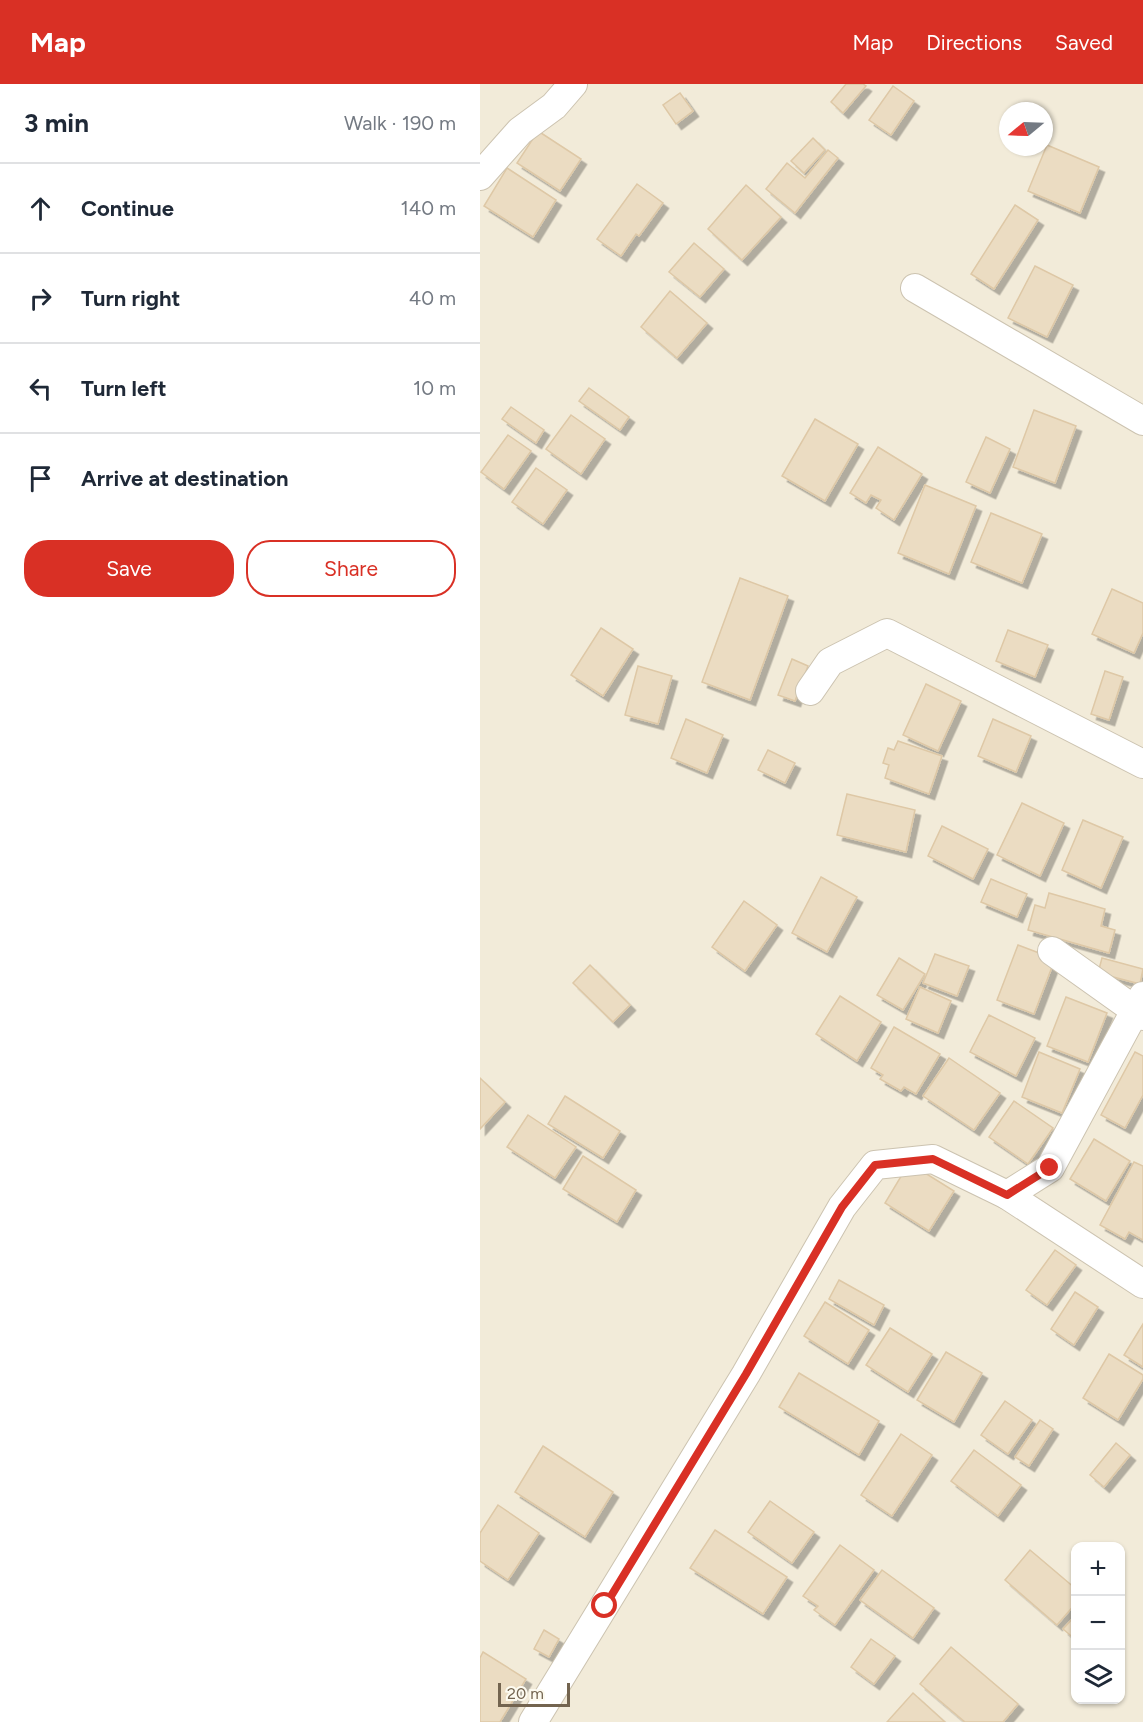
<!DOCTYPE html>
<html lang="en">
<head>
<meta charset="utf-8">
<style>
  body { margin:0; font-family:Figtree,sans-serif; background:#f2f2f3; color:#1f2937 }
  .controls { position:absolute; right:18px; bottom:18px; display:grid; overflow:hidden; border-radius:12px; box-shadow:0 2px 4px #0004 }
  .controls button { width:54px; height:54px; display:grid; place-items:center; padding:0; border:0; border-bottom:2px solid #e0e1e3; background:#fff; color:#1f2937; font:30px sans-serif }
  .compass { position:absolute; left:519px; top:18px; width:54px; height:54px; border-radius:50%; background:#fff; box-shadow:0 2px 4px #0004; rotate:251deg }
  .scale { position:absolute; left:18px; bottom:15px; width:72px; box-sizing:border-box; padding-left:6px; border:3px solid #73644f; border-top:0; font-size:16px; line-height:21px; white-space:nowrap; color:#73644f; -webkit-text-stroke:4px #fdfbf0; paint-order:stroke }
  .stop { position:absolute; width:18px; height:18px; margin:-14px; border:4px solid #d93025; border-radius:50%; background:#fff }
  .stop.end { background:#d93025; border-color:#fff; box-shadow:0 2px 6px #0008 }
  .list { margin:0; padding:0; list-style:none }
  h2 { display:flex; justify-content:space-between; align-items:center; height:78px; margin:0; padding:0 24px; font-size:26px }
  h2 small { font-size:20px; font-weight:400; color:#747a83 }
  .list li { display:grid; grid-template-columns:39px 1fr auto; gap:18px; align-items:center; box-sizing:border-box; height:90px; padding:0 24px; border-top:2px solid #e0e1e3 }
  .list b { display:block; font-size:22px; white-space:nowrap }
  .list em { font-size:20px; font-style:normal; color:#747a83 }
  .actions { display:flex; gap:12px; padding:18px 24px }
  .actions a { flex:1; padding:14px 0; border:2px solid #d93025; border-radius:24px; text-align:center; font-size:21px; color:#d93025 }
  .actions .main { background:#d93025; color:#fff }
  .icon { flex:none; width:33px; height:33px; fill:none; stroke:currentColor; stroke-width:2; stroke-linecap:round; stroke-linejoin:round }
  .map { position:relative; flex:none; width:663px; height:1638px; overflow:hidden }
  header { display:flex; align-items:center; gap:36px; box-sizing:border-box; height:84px; padding:0 30px; background:#d93025; color:#fff }
  header strong { font-size:28px }
  nav { display:flex; gap:33px; margin-inline-start:auto; font-size:21px }
  main { display:flex }
  aside { flex:1; background:#fff }
  .map>svg:first-child { display:block }
</style>
</head>
<body>
<header>
<strong>Map</strong>
<nav><a>Map</a><a>Directions</a><a>Saved</a></nav>
</header>
<main>
<aside>
<h2>3 min<small>Walk · 190 m</small></h2>
<ul class="list">
<li><svg class="icon" aria-label="ahead" viewBox="0 0 24 24"><path d="M12 20V5M6 11l6-6 6 6"/></svg><div><b>Continue</b></div><em>140 m</em></li>
<li><svg class="icon" aria-label="right" viewBox="0 0 24 24"><path d="M7 20v-9h11M14 6l5 5-5 5"/></svg><div><b>Turn right</b></div><em>40 m</em></li>
<li><svg class="icon" aria-label="left" viewBox="0 0 24 24"><path d="M17 20v-9H6M10 6l-5 5 5 5"/></svg><div><b>Turn left</b></div><em>10 m</em></li>
<li><svg class="icon" aria-label="arrive" viewBox="0 0 24 24"><path d="M6 21V4h12l-3 4 3 4H6"/></svg><div><b>Arrive at destination</b></div></li>
</ul>
<div class="actions"><a class="main">Save</a><a>Share</a></div>
</aside>
<div class="map">
<svg width="663" height="1638" viewBox="0 0 663 1638">
  <defs>
    <filter id="shadow"><feDropShadow dx="5.5" dy="5.5" stdDeviation="0" flood-color="#0004"/></filter>
  </defs>
  <rect width="100%" height="100%" fill="#fbf8ea"/>
  <path fill="#f2ebd9" fill-rule="evenodd" d="M0 0H663V1638H0ZM528 27H564V63H528ZM596 1462H640V1616H596Z"/>
  <g fill="#ebdcc2" stroke="#dec8a6" stroke-width="1.5" filter="url(#shadow)">
    <polygon points="366,0 383,0 386,2 363,29 351,18"/>
    <polygon points="413,2 434,17 411,51 389,36"/>
    <polygon points="200,9 213,27 196,40 183,21"/>
    <polygon points="58,47 101,75 80,107 37,79"/>
    <polygon points="333,54 345,66 324,89 311,77"/>
    <polygon points="567,61 619,83 600,129 548,107"/>
    <polygon points="348,66 358,74 315,129 286,105 307,79 325,94"/>
    <polygon points="27,84 76,116 53,153 4,122"/>
    <polygon points="157,100 183,119 159,152 156,150 141,172 117,155"/>
    <polygon points="266,101 301,133 262,176 228,145"/>
    <polygon points="535,121 558,136 514,205 491,190"/>
    <polygon points="214,159 244,185 220,213 189,188"/>
    <polygon points="555,182 593,201 567,253 528,234"/>
    <polygon points="190,207 227,239 197,274 161,243"/>
    <polygon points="109,304 149,333 140,346 99,317"/>
    <polygon points="31,323 64,346 56,359 22,335"/>
    <polygon points="554,326 596,342 575,399 533,383"/>
    <polygon points="91,331 125,355 101,390 66,365"/>
    <polygon points="335,335 378,360 345,417 302,392"/>
    <polygon points="28,351 51,367 24,405 1,388"/>
    <polygon points="506,353 530,365 510,409 486,398"/>
    <polygon points="398,363 442,390 414,436 396,424 401,416 391,411 386,419 370,409"/>
    <polygon points="56,384 87,406 63,440 32,418"/>
    <polygon points="445,401 496,422 469,490 418,469"/>
    <polygon points="511,429 562,450 542,499 491,478"/>
    <polygon points="260,494 308,512 270,616 222,598"/>
    <polygon points="632,505 663,519 663,549 654,569 612,550"/>
    <polygon points="121,544 153,565 123,612 91,591"/>
    <polygon points="528,546 568,561 555,593 516,577"/>
    <polygon points="312,575 328,582 315,617 298,611"/>
    <polygon points="158,582 192,592 178,640 145,631"/>
    <polygon points="625,587 643,593 629,636 611,630"/>
    <polygon points="446,600 481,617 458,667 423,651"/>
    <polygon points="206,635 243,651 227,689 191,674"/>
    <polygon points="513,635 551,652 536,688 498,672"/>
    <polygon points="418,657 462,672 449,710 405,694 409,681 403,679 408,664 414,666"/>
    <polygon points="288,666 315,679 305,699 278,686"/>
    <polygon points="367,710 435,726 426,768 357,751"/>
    <polygon points="542,719 584,739 560,792 517,771"/>
    <polygon points="603,736 643,753 621,804 582,786"/>
    <polygon points="462,742 508,765 493,795 448,772"/>
    <polygon points="341,793 377,813 347,868 312,849"/>
    <polygon points="511,795 547,810 537,833 501,818"/>
    <polygon points="569,809 625,825 621,842 635,846 629,869 548,846 555,821 565,824"/>
    <polygon points="264,817 297,841 265,887 232,863"/>
    <polygon points="538,861 575,875 554,930 517,916"/>
    <polygon points="455,870 489,882 477,912 443,899"/>
    <polygon points="419,874 445,890 423,926 397,911"/>
    <polygon points="622,874 663,885 660,900 618,889"/>
    <polygon points="110,881 150,921 133,938 93,899"/>
    <polygon points="440,903 471,917 458,949 426,935"/>
    <polygon points="360,912 401,938 377,977 336,950"/>
    <polygon points="586,913 627,929 608,978 567,962"/>
    <polygon points="509,931 555,954 536,992 490,968"/>
    <polygon points="414,943 460,970 436,1010 424,1003 421,1007 400,995 403,991 391,984"/>
    <polygon points="559,968 600,985 582,1029 542,1013"/>
    <polygon points="655,968 663,972 663,1011 645,1044 621,1031"/>
    <polygon points="469,974 520,1009 494,1046 443,1012"/>
    <polygon points="0,994 25,1018 0,1045"/>
    <polygon points="85,1012 140,1047 123,1074 68,1040"/>
    <polygon points="534,1017 573,1044 548,1080 509,1053"/>
    <polygon points="48,1031 96,1063 75,1094 27,1063"/>
    <polygon points="614,1055 650,1077 626,1117 590,1095"/>
    <polygon points="103,1072 156,1106 137,1138 83,1105"/>
    <polygon points="654,1078 663,1082 663,1156 649,1148 645,1155 620,1141"/>
    <polygon points="429,1079 474,1107 449,1147 405,1119"/>
    <polygon points="575,1166 596,1181 567,1221 546,1206"/>
    <polygon points="359,1196 404,1221 394,1241 349,1215"/>
    <polygon points="595,1208 618,1223 594,1261 571,1245"/>
    <polygon points="345,1218 389,1246 368,1280 324,1252"/>
    <polygon points="663,1240 663,1283 644,1271"/>
    <polygon points="410,1244 452,1270 428,1308 386,1281"/>
    <polygon points="466,1268 502,1289 474,1338 437,1316"/>
    <polygon points="629,1270 663,1291 663,1295 638,1336 603,1314"/>
    <polygon points="319,1289 399,1337 379,1371 299,1323"/>
    <polygon points="525,1317 552,1336 528,1370 501,1351"/>
    <polygon points="560,1336 573,1345 549,1382 535,1373"/>
    <polygon points="421,1350 452,1371 412,1432 381,1411"/>
    <polygon points="636,1359 650,1371 624,1403 610,1391"/>
    <polygon points="63,1362 133,1408 105,1453 35,1408"/>
    <polygon points="494,1366 541,1401 518,1432 471,1397"/>
    <polygon points="290,1417 334,1448 312,1479 268,1448"/>
    <polygon points="18,1421 59,1449 28,1496 0,1477 0,1449"/>
    <polygon points="235,1446 307,1493 283,1530 210,1484"/>
    <polygon points="360,1461 394,1486 355,1541 334,1526 338,1522 323,1512"/>
    <polygon points="550,1466 596,1505 596,1519 577,1541 525,1496"/>
    <polygon points="402,1486 454,1524 433,1554 380,1516"/>
    <polygon points="596,1531 596,1556 583,1545"/>
    <polygon points="64,1546 79,1555 69,1573 54,1565"/>
    <polygon points="391,1555 415,1572 394,1600 371,1583"/>
    <polygon points="471,1563 538,1620 523,1638 485,1638 440,1600"/>
    <polygon points="3,1568 46,1595 20,1638 0,1638 0,1574"/>
    <polygon points="433,1609 465,1638 407,1638"/>
  </g>
  <g fill="none" stroke-linecap="round" stroke-linejoin="round">
    <g stroke="#ccc3b0" stroke-width="30">
      <g id="street">
        <polyline points="0,92 40,47 74,22 93,0"/>
        <polyline points="435,204 663,337"/>
        <polyline points="330,607 350,578 407,549 663,680"/>
        <polyline points="572,867 663,932"/>
        <polyline points="527,1111 663,1200"/>
        <polyline points="53,1638 266,1290 362,1123 395,1081 453,1075 527,1111 570,1084 663,912"/>
      </g>
    </g>
    <use href="#street" stroke="#fff" stroke-width="28"/>
  </g>
  <g fill="none" stroke-linecap="round" stroke-linejoin="round">
    <polyline stroke="#d93025" stroke-width="8" points="125,1522 266,1290 362,1123 395,1081 453,1075 527,1111 570,1084"/>
  </g>
</svg>
<div class="controls">
<button>+</button>
<button>−</button>
<button><svg class="icon" aria-label="layers" viewBox="0 0 24 24"><path d="M12 4l9 5-9 5-9-5zM3 14l9 5 9-5"/></svg></button>
</div>
<svg class="compass" viewBox="-18 -18 36 36"><path d="M0-13l5 13h-10z" fill="#e53935"/><path d="M0 13l5-13h-10z" fill="#747a83"/></svg>
<div class="scale">20 m</div>
<div class="stop" style="left:125px;top:1522px"></div>
<div class="stop end" style="left:570px;top:1084px"></div>
</div>
</main>
</body>
</html>
